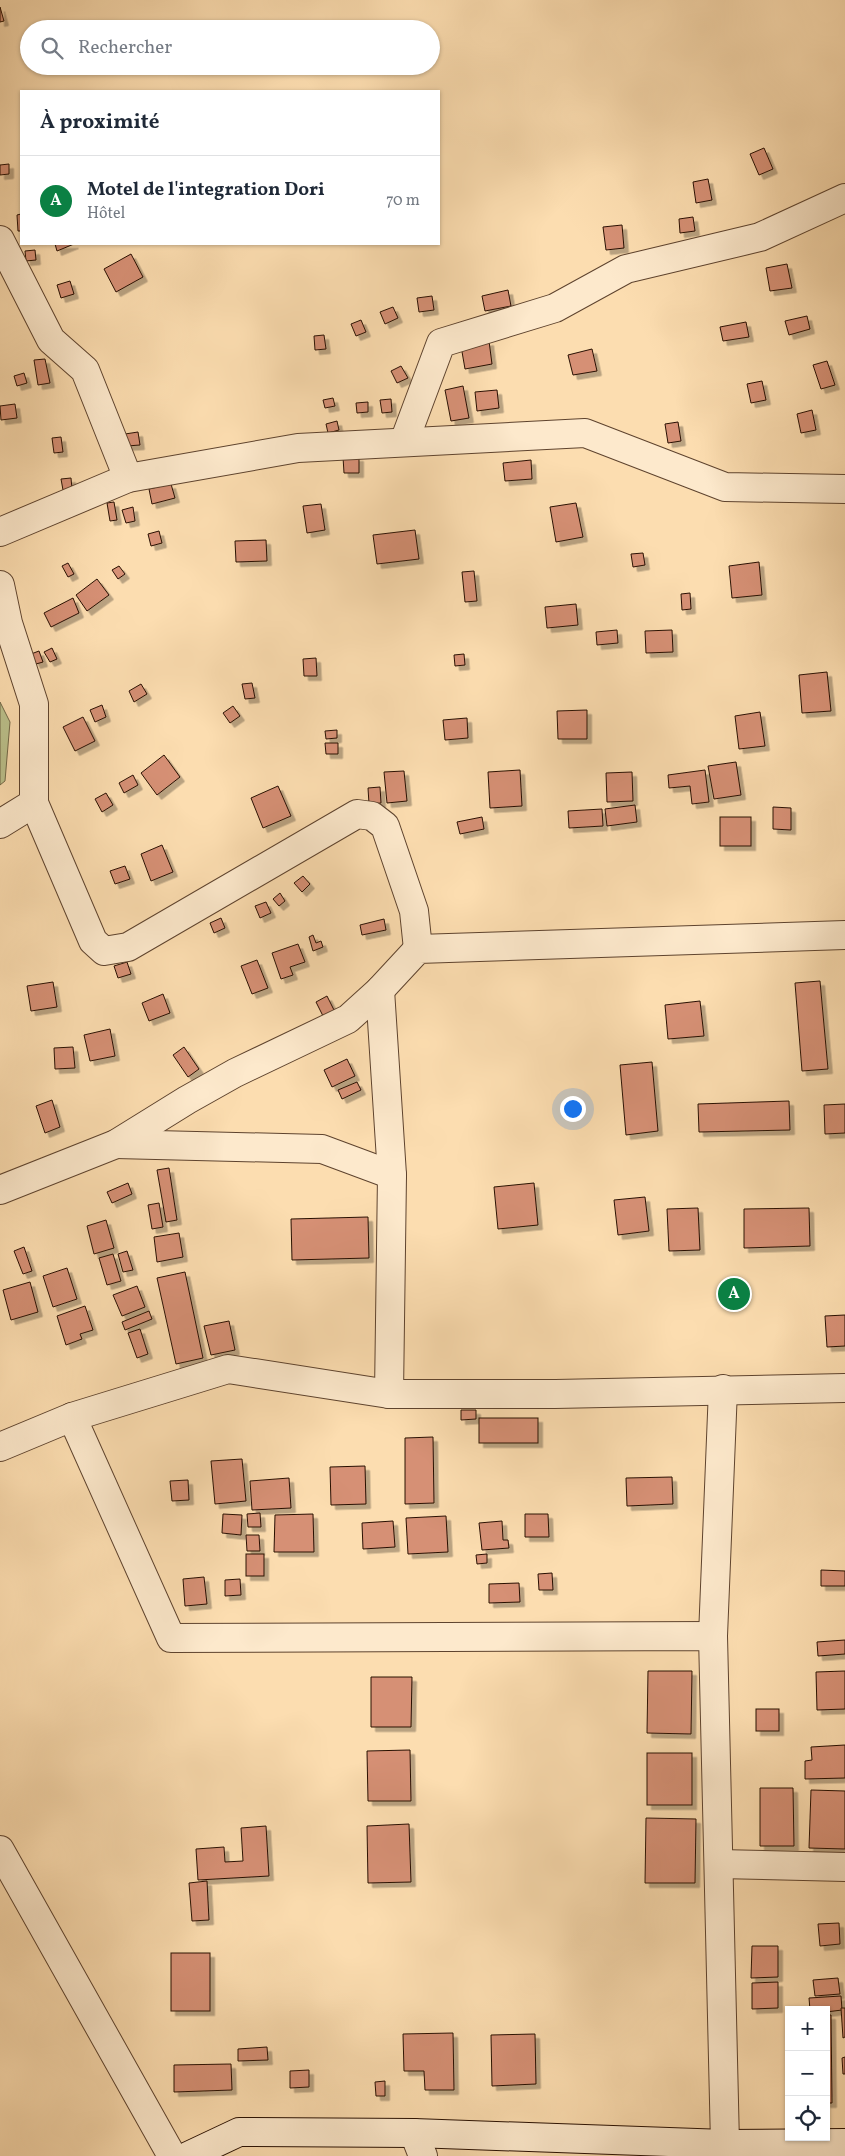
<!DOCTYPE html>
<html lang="fr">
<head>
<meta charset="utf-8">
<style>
  body { margin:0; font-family:Vollkorn,serif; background:#f2f2f3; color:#1f2937 }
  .controls { position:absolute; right:15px; bottom:15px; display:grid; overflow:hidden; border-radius:0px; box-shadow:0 1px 4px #0004 }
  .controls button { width:45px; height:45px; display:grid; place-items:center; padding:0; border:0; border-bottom:1px solid #e0e1e3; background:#fff; color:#1f2937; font:25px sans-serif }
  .you { position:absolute; left:572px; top:1108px; width:18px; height:18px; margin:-12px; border:4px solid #fff; border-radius:50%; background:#1a73e8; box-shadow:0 0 0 8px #1a73e833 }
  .badge { display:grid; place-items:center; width:32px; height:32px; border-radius:50%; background:#0b8043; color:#fff; font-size:16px; font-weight:700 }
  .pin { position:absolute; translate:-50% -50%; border:2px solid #fff; box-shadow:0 1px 5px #0006 }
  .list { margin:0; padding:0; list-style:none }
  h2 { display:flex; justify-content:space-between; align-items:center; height:65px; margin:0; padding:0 20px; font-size:21px }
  h2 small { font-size:16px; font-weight:400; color:#747a83 }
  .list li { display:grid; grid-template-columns:32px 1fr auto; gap:15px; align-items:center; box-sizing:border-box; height:90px; padding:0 20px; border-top:1px solid #e0e1e3 }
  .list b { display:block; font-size:19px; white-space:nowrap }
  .list p { margin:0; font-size:16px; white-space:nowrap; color:#747a83 }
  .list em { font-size:16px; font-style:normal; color:#747a83 }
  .icon { flex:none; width:28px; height:28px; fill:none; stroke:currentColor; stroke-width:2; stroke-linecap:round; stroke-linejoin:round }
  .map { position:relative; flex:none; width:845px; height:2156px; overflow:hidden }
  .search { position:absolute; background:#fff; box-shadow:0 1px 4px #0004; left:20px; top:20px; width:420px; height:55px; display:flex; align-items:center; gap:12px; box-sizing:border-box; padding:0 18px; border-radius:28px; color:#747a83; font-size:19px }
  .panel { position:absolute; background:#fff; box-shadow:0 1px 4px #0004; left:20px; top:90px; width:420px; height:155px; border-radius:0px }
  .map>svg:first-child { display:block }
</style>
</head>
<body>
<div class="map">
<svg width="845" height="2156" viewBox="0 0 845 2156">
  <defs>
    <filter id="shadow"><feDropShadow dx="4.5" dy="4.5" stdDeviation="0" flood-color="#0004"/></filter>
  </defs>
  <rect width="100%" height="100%" fill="#fcddb0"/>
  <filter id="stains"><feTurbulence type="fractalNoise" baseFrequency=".004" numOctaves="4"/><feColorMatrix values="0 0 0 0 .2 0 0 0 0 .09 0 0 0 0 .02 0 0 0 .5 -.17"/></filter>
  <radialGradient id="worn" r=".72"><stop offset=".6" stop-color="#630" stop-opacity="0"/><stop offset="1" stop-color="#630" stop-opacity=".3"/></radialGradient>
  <polygon fill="#bcc28d" stroke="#726948" points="0,702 10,722 5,781 0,785"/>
  <g fill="#d69074" stroke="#291002" filter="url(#shadow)">
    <polygon points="0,7 4,21 0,22"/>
    <polygon points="764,148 773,169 759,175 750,154"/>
    <polygon points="9,164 9,174 0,175 0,165"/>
    <polygon points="708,179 712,200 696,203 693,182"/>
    <polygon points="21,214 21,231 18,231 17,215"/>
    <polygon points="693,217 695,231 680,233 679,219"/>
    <polygon points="622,225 624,248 606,250 603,227"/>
    <polygon points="55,244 74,244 57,251"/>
    <polygon points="35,250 36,260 26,261 25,251"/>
    <polygon points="131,254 143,277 116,292 104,269"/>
    <polygon points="787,264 792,288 770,291 766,268"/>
    <polygon points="70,281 74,294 61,298 57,285"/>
    <polygon points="508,290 511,306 485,311 482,296"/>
    <polygon points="432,296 434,310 419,312 417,298"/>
    <polygon points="393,307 398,318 385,324 380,312"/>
    <polygon points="807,316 810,329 789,335 785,321"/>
    <polygon points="361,320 366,332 356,336 351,324"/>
    <polygon points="746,322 749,337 723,341 720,327"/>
    <polygon points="324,335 326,349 315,350 314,336"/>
    <polygon points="489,341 492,364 465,369 461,346"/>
    <polygon points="592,349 597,371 573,375 568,355"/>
    <polygon points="45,359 50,383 38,385 34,360"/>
    <polygon points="827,361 835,385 821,389 813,365"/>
    <polygon points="401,366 408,378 397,383 391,371"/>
    <polygon points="24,373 27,383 17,386 14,376"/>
    <polygon points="762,381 766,400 751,403 747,384"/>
    <polygon points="463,386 469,418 451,421 445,390"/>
    <polygon points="497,390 499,408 477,411 475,392"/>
    <polygon points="333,398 335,406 325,408 323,400"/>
    <polygon points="391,399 392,412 382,413 380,400"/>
    <polygon points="368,402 368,412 357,413 356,403"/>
    <polygon points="15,404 17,418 1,420 0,406"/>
    <polygon points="812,410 816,430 801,433 797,414"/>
    <polygon points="337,421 339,430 328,433 326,424"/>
    <polygon points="678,422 681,441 668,443 665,424"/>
    <polygon points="138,432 140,445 127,446 125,434"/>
    <polygon points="61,437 63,452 54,453 52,438"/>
    <polygon points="343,457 359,457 359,473 344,473"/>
    <polygon points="531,460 532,479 505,481 503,463"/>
    <polygon points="71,478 72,489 63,490 61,479"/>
    <polygon points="171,484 175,498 152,504 149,489"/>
    <polygon points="114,502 117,520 110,521 107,503"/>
    <polygon points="576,503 583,537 556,542 550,507"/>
    <polygon points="321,504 325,530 307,533 303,506"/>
    <polygon points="133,507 135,521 126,523 122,510"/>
    <polygon points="415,530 419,559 377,564 373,535"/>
    <polygon points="159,531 162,543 151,546 148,534"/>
    <polygon points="266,540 267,561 236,562 235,541"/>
    <polygon points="643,553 645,565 633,567 631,554"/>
    <polygon points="759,562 762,595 732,598 729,566"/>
    <polygon points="68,563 74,574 68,577 62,566"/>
    <polygon points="119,566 125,574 118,579 112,570"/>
    <polygon points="474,571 477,601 465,602 462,572"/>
    <polygon points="97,579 109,595 87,611 76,595"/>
    <polygon points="690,593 691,609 682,610 681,594"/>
    <polygon points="73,598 79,613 51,627 44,613"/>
    <polygon points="576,604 578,625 547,628 545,607"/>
    <polygon points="617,630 618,643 597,645 596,632"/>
    <polygon points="672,630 673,652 646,653 645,631"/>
    <polygon points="52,648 57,659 50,662 44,652"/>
    <polygon points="39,651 43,662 36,664 31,654"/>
    <polygon points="464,654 465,665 455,666 454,655"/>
    <polygon points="316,658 317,676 304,676 303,659"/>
    <polygon points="827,672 831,711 802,713 799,675"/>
    <polygon points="252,683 255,698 245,699 242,684"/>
    <polygon points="141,684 147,694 134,702 129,691"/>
    <polygon points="102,705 106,717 95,722 90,710"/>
    <polygon points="233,706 240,716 230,723 223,713"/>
    <polygon points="587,710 587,739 558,739 557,711"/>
    <polygon points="760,712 765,746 739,749 735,716"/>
    <polygon points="83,717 95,741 75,751 63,727"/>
    <polygon points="467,718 468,738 445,740 443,720"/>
    <polygon points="337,730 337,738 326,739 325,731"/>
    <polygon points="325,743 338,743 338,754 326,754"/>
    <polygon points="164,755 180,777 157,795 141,773"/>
    <polygon points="736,762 741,795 714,799 708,766"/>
    <polygon points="520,770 522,806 490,808 488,772"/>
    <polygon points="705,770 709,802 692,804 690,786 669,788 668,775"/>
    <polygon points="404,771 407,801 387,803 384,772"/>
    <polygon points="632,772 633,801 607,802 606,773"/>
    <polygon points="133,775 138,785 124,793 119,783"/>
    <polygon points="278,786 291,816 263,828 251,798"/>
    <polygon points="380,787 381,803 369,804 368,788"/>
    <polygon points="106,793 113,805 102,812 95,799"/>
    <polygon points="635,805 637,822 607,826 605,809"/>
    <polygon points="773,807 791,808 791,830 773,829"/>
    <polygon points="602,809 603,826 569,828 568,811"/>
    <polygon points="482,817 484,829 460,834 457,822"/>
    <rect x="720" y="817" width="31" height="29"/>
    <polygon points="162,845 173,872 151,881 141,854"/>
    <polygon points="125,866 130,879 115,884 110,871"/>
    <polygon points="303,876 310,884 302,892 294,883"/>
    <polygon points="280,893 285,901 279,906 273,899"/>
    <polygon points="266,902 271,913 260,918 255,906"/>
    <polygon points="221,918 225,928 214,933 210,923"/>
    <polygon points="384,919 386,930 362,935 360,925"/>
    <polygon points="313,935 316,943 321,941 323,947 313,951 309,937"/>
    <polygon points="298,944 305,962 290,967 293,975 281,979 272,953"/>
    <polygon points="257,960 268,988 252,994 241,966"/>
    <polygon points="127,962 131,974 118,978 114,966"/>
    <polygon points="820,981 828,1069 802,1071 795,983"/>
    <polygon points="53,982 57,1007 31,1011 27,986"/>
    <polygon points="163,994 170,1013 149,1021 142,1003"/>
    <polygon points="327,996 337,1016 326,1022 316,1002"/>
    <polygon points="700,1001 704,1036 668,1039 665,1005"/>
    <polygon points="110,1029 115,1056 90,1061 84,1035"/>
    <polygon points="73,1047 75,1068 55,1069 54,1048"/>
    <polygon points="184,1047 199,1069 188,1077 173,1055"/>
    <polygon points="347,1059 355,1076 332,1087 324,1070"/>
    <polygon points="652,1062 658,1131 626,1135 620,1065"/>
    <polygon points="357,1082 361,1090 342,1099 338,1090"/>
    <polygon points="52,1100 60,1127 45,1133 36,1106"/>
    <polygon points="789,1101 790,1130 699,1132 698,1104"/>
    <polygon points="845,1104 845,1133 825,1134 824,1105"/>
    <polygon points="169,1168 177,1220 166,1222 157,1170"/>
    <polygon points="128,1183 132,1194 112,1203 107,1192"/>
    <polygon points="534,1183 538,1225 498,1229 494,1187"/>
    <polygon points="645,1197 649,1231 618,1235 614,1200"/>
    <polygon points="159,1203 163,1227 152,1229 148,1205"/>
    <polygon points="698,1208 700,1250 669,1251 667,1209"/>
    <polygon points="809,1208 810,1246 744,1248 744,1209"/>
    <polygon points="368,1217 369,1258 292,1260 291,1219"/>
    <polygon points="106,1220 114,1248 94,1254 87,1226"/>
    <polygon points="179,1233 183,1257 157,1262 154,1237"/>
    <polygon points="24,1247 32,1271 23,1274 14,1251"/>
    <polygon points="127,1251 133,1270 123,1272 118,1254"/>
    <polygon points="113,1254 121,1281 107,1285 99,1258"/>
    <polygon points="67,1268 77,1299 53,1307 43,1276"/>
    <polygon points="185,1272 203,1358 176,1364 157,1278"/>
    <polygon points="30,1282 38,1312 11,1320 3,1290"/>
    <polygon points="137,1286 145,1307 122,1316 113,1295"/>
    <polygon points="85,1306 93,1330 80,1334 82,1339 66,1345 57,1316"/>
    <polygon points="149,1311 152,1319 125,1330 122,1322"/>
    <polygon points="845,1315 845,1346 827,1347 825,1316"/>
    <polygon points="229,1321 235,1350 211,1355 204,1326"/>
    <polygon points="140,1329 148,1354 137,1358 128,1333"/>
    <polygon points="461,1410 476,1410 476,1419 461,1420"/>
    <rect x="479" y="1418" width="59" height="25"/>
    <polygon points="433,1437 434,1503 405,1504 405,1438"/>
    <polygon points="242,1459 246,1501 215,1504 211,1461"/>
    <polygon points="365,1466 366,1504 331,1505 330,1467"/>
    <polygon points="672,1477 673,1504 627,1506 626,1478"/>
    <polygon points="289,1478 291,1508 252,1510 250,1481"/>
    <polygon points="188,1480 189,1500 172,1501 170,1481"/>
    <polygon points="260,1513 261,1527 248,1527 247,1514"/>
    <polygon points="223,1514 242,1515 241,1535 222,1533"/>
    <polygon points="313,1514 314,1552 274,1552 275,1515"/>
    <polygon points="525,1514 548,1514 549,1537 525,1537"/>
    <polygon points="446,1516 448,1552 408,1554 406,1518"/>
    <polygon points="393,1521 395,1547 363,1549 362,1523"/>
    <polygon points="502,1521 503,1540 508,1540 509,1548 482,1550 479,1523"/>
    <polygon points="246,1535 259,1535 260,1551 247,1551"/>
    <rect x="246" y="1554" width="18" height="22"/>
    <polygon points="487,1554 487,1563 477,1564 476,1555"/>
    <polygon points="821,1570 845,1571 845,1586 821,1586"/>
    <polygon points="552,1573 553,1590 539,1590 538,1574"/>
    <polygon points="204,1577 207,1604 185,1606 183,1579"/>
    <polygon points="240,1579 241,1595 225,1596 225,1580"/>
    <polygon points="519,1583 520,1602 489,1603 489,1584"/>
    <polygon points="845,1640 845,1654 818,1656 817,1642"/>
    <polygon points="648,1671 692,1671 691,1734 647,1733"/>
    <polygon points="845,1671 845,1709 817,1710 816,1672"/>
    <polygon points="371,1677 412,1677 411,1727 371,1727"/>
    <rect x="756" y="1709" width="23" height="22"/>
    <polygon points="845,1745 845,1778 805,1779 805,1761 812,1760 811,1747"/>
    <polygon points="410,1750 411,1801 368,1801 367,1751"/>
    <rect x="647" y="1753" width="45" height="52"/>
    <polygon points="760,1788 793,1788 794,1846 760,1846"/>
    <polygon points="811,1790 845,1791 845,1849 809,1848"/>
    <polygon points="646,1818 696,1819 695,1883 645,1883"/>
    <polygon points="409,1824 411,1882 368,1883 367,1826"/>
    <polygon points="266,1826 269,1876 198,1880 196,1849 224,1847 225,1862 243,1861 241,1828"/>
    <polygon points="207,1881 209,1920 192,1921 189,1883"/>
    <polygon points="839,1923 840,1944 820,1946 818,1924"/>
    <polygon points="752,1946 778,1946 778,1977 751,1978"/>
    <rect x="171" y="1953" width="39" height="58"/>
    <polygon points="838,1978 840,1994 815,1996 813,1980"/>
    <polygon points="778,1982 778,2008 752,2009 752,1983"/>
    <polygon points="841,1996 842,2010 826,2012 826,2010 810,2010 809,1998"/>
    <polygon points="841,2008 845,2008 845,2037 843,2038"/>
    <polygon points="826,2015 831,2015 832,2103 826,2103"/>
    <polygon points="453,2033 454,2090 425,2090 424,2071 404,2071 403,2034"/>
    <polygon points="535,2034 536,2084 492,2086 491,2035"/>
    <polygon points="267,2047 268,2060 238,2061 238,2049"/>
    <polygon points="845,2057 845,2074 843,2074 842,2058"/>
    <polygon points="231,2064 232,2090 174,2092 174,2065"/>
    <polygon points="309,2070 309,2087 290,2088 290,2071"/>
    <polygon points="385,2081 385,2096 376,2096 375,2082"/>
  </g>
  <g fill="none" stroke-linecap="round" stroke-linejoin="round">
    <g stroke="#5e432e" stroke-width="30">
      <g id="minor">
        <polyline points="0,240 51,340 85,370 128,478"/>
        <polyline points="404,442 441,343 555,308 626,269 760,237 845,198"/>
        <polyline points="0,532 128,478 298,448 585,433 725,487 845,489"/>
        <polyline points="0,585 8,623 34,704 34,803 0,824"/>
        <polyline points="34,803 93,941 104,951 128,947 357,814 372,816 385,826 414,911 418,949"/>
        <polyline points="380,990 392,1175 389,1394"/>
        <polyline points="116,1144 322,1149 392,1175"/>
        <polyline points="0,1190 116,1144 187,1100 235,1073 348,1019 380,990 418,949 845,935"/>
        <polyline points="72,1417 171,1638 713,1636 725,2144"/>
        <polyline points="0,1447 72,1417 228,1369 389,1394 555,1394 845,1388"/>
        <polyline points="713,1636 723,1389"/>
        <polyline points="719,1864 845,1867"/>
        <polyline points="414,2133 423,2156"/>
      </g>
    </g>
    <g stroke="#5e432e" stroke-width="30">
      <polyline id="tertiary" points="0,1850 172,2156"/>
    </g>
    <g stroke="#291002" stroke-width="30">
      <polyline id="secondary" points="188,2156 239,2132 414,2133 725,2144 845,2143"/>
    </g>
    <use href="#minor" stroke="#fde9cc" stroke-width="28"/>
    <use href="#tertiary" stroke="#fde9cc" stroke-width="28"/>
    <use href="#secondary" stroke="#fde9cc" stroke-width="28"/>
  </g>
  <rect width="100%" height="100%" filter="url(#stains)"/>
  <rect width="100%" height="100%" fill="url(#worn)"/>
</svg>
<div class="controls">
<button>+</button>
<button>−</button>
<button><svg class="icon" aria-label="locate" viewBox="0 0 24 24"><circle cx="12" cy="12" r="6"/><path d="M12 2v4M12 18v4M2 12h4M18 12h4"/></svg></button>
</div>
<div class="you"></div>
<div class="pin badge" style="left:734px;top:1294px">A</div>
<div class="search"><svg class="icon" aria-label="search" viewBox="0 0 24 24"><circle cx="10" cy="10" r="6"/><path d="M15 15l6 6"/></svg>Rechercher</div>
<section class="panel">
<h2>À proximité<small></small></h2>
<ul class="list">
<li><span class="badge">A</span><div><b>Motel de l'integration Dori</b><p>Hôtel</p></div><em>70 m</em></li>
</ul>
</section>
</div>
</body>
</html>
